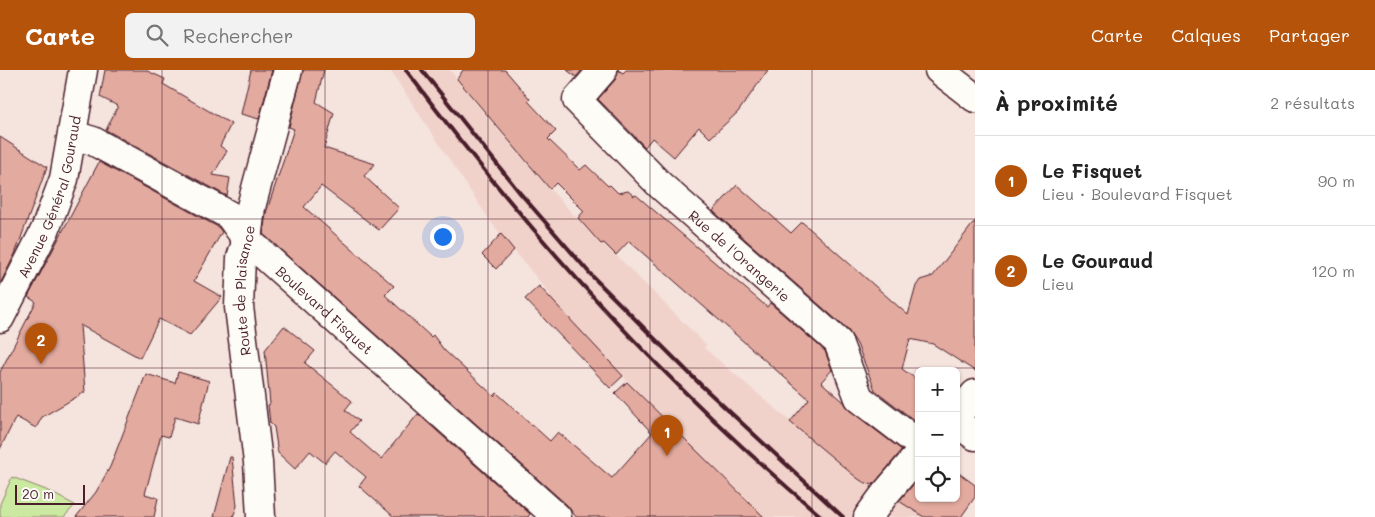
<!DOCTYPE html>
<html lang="fr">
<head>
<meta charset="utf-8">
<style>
  body { margin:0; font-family:Mali,sans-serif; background:#f2f2f2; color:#222 }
  .controls { position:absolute; right:15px; bottom:15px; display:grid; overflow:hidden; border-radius:8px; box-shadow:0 1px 4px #0004 }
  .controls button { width:45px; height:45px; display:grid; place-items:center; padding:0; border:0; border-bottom:1px solid #e0e0e0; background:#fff; color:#222; font:25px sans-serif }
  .scale { position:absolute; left:15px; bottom:12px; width:70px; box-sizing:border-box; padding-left:5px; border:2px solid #4a1f2b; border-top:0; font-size:14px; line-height:18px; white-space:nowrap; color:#4a1f2b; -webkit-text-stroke:4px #fdfcf7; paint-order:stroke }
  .you { position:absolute; left:442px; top:166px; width:18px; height:18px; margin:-12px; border:4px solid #fff; border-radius:50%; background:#1a73e8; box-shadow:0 0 0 8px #1a73e833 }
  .badge { display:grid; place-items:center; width:32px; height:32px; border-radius:50%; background:#b45309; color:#fff; font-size:16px; font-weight:700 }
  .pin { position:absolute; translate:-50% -41px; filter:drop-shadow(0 1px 2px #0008) }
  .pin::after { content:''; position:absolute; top:26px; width:18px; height:15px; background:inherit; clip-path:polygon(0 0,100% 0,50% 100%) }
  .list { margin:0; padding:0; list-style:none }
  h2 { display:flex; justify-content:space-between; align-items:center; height:65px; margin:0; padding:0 20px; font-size:21px }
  h2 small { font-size:16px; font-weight:400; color:#767676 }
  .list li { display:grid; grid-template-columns:32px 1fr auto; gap:15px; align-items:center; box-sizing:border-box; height:90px; padding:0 20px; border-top:1px solid #e0e0e0 }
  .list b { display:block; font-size:19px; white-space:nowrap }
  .list p { margin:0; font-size:16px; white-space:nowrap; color:#767676 }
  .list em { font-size:16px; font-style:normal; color:#767676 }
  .icon { flex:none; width:28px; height:28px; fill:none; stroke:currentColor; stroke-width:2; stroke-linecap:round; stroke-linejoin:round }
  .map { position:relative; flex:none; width:975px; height:447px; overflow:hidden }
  header { display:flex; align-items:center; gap:30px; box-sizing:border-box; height:70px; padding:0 25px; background:#b45309; color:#fff }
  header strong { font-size:24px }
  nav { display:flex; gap:28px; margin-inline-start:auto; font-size:18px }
  .search { width:350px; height:45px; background:#f2f2f2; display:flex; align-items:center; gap:12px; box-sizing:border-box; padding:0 18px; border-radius:8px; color:#767676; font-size:19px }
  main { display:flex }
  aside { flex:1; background:#fff }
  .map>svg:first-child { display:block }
</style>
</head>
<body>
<header>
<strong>Carte</strong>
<div class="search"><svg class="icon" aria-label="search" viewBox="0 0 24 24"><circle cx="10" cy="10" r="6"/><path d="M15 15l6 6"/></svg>Rechercher</div>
<nav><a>Carte</a><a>Calques</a><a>Partager</a></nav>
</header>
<main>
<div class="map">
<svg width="975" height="447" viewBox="0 0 975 447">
  <rect width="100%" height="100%" fill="#f5e3dd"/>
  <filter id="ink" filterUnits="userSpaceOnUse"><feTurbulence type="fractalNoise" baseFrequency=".02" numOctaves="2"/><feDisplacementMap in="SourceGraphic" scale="10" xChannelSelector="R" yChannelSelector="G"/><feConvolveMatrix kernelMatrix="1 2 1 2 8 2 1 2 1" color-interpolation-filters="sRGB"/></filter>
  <g filter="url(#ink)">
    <polygon fill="#f0d2ca" points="390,0 450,0 475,32 550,119 601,174 604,173 706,275 704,278 858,409 863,412 879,416 924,447 764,447 640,325 548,226 550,224 491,152"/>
    <polygon fill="#cbe9a1" stroke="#8a8466" points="12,407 46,420 75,435 64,447 0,447 0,434"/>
    <g fill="#e3aa9f" stroke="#4a1f2b">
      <polygon points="105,0 145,0 165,9 163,14 231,54 220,76 227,81 213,105 230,108 227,126 106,60 118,36 100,27"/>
      <polygon points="251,0 272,0 259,49 241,44"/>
      <polygon points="303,0 324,0 316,32 334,43 324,78 375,94 364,106 399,138 379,160 321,116 304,137 394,216 385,225 431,267 433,265 444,280 494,326 497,323 550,371 558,362 612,408 652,363 615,323 627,312 764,447 576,447 567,435 263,164 266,143 294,59 289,57"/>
      <polygon points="463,0 505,0 530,29 528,31 556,61 548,69 580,100 586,95 608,116 610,115 618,123 628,121 634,126 636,125 767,237 770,233 825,281 832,300 821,312 844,332 849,340 902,380 873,415 863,412 857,408 790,352 809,329 629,171 616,185 604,173 601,174 578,148 584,141 556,113 550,119 457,9"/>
      <polygon points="567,0 582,0 576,7"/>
      <polygon points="618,0 623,3 626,0 768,0 738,42 723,56 710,68 699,57 674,87 652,68 645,77 598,29 615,10"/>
      <polygon points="0,67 47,97 15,184 0,214"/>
      <polygon points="99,92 218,157 222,162 194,211 222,227 190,265 159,249 140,288 80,255 85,322 42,347 36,358 16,347 0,379 0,302 36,232 28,227"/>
      <polygon points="737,115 791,163 802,152 908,245 916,216 920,210 933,206 975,151 975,301 933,274 910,269 902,299 919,311 919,354 875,320 857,274 848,260 713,141"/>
      <polygon points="501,164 514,180 496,199 482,185"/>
      <polygon points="539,216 623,306 610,318 525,229"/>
      <polygon points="284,256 315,281 305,293 352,331 345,340 359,351 350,362 381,389 418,344 530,444 528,447 394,447 359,416 366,407 335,381 325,393 310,381 295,399 278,383 274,357 270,353 268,335 270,334 265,280"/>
      <polygon points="178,302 209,311 198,354 175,347 169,367 161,365 145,424 158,428 154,447 76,447 96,422 110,397 146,304 175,313"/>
      <polygon points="230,387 232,387 237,436 233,447 214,447"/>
      <polygon points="956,401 975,415 975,427 961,447 924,447 899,431 919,408 919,428 956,428"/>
    </g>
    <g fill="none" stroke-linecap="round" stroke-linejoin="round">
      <g stroke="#4a1f2b" stroke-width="31">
        <g id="minor">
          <path id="s1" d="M603 0 577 30 660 115 838 272 859 328 919 374"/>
          <polyline points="939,0 975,28"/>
          <path id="s2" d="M73 65 93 71 229 145 247 170 557 447"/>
          <polyline points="956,346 975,324"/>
          <polyline points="956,352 975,366"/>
          <path id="s3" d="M261 447 258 392 239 237 241 188 247 170 251 137 288 0"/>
          <polyline points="868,447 885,424 919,384"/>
        </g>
      </g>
      <g stroke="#4a1f2b" stroke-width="31">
        <g id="major">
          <path id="s4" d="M0 248 45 160 64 109 83 0"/>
        </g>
      </g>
      <use href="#minor" stroke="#fdfcf7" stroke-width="28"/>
      <use href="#major" stroke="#fdfcf7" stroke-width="28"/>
      <g stroke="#4a1f2b" stroke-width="4">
        <path d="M406 0C528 163 666 316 822 447"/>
        <polyline points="422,0 520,123 593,207 702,316 843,447"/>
      </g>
    </g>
  </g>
  <path fill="none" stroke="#4a1f2b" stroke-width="1" stroke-opacity="0.55" d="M162 0V447M325 0V447M488 0V447M650 0V447M812 0V447M0 149H975M0 298H975"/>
  <g text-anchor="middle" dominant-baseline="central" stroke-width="4.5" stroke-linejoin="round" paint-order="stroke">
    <g font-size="14" fill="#4a1f2b" stroke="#fdfcf7">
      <text stroke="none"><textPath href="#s4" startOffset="132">Avenue Général Gouraud</textPath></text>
      <text stroke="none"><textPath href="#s1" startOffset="265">Rue de l'Orangerie</textPath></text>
      <text stroke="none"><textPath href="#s3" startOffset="228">Route de Plaisance</textPath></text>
      <text stroke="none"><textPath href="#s2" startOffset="311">Boulevard Fisquet</textPath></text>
    </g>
  </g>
</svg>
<div class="controls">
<button>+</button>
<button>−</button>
<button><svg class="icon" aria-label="locate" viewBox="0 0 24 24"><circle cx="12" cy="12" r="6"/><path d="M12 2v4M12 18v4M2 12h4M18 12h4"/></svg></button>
</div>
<div class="scale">20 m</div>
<div class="you"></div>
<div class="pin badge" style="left:667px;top:386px">1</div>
<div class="pin badge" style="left:41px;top:294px">2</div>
</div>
<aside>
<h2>À proximité<small>2 résultats</small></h2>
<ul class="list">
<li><span class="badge">1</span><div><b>Le Fisquet</b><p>Lieu · Boulevard Fisquet</p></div><em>90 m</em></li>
<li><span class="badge">2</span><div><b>Le Gouraud</b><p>Lieu</p></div><em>120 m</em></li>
</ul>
</aside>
</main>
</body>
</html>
